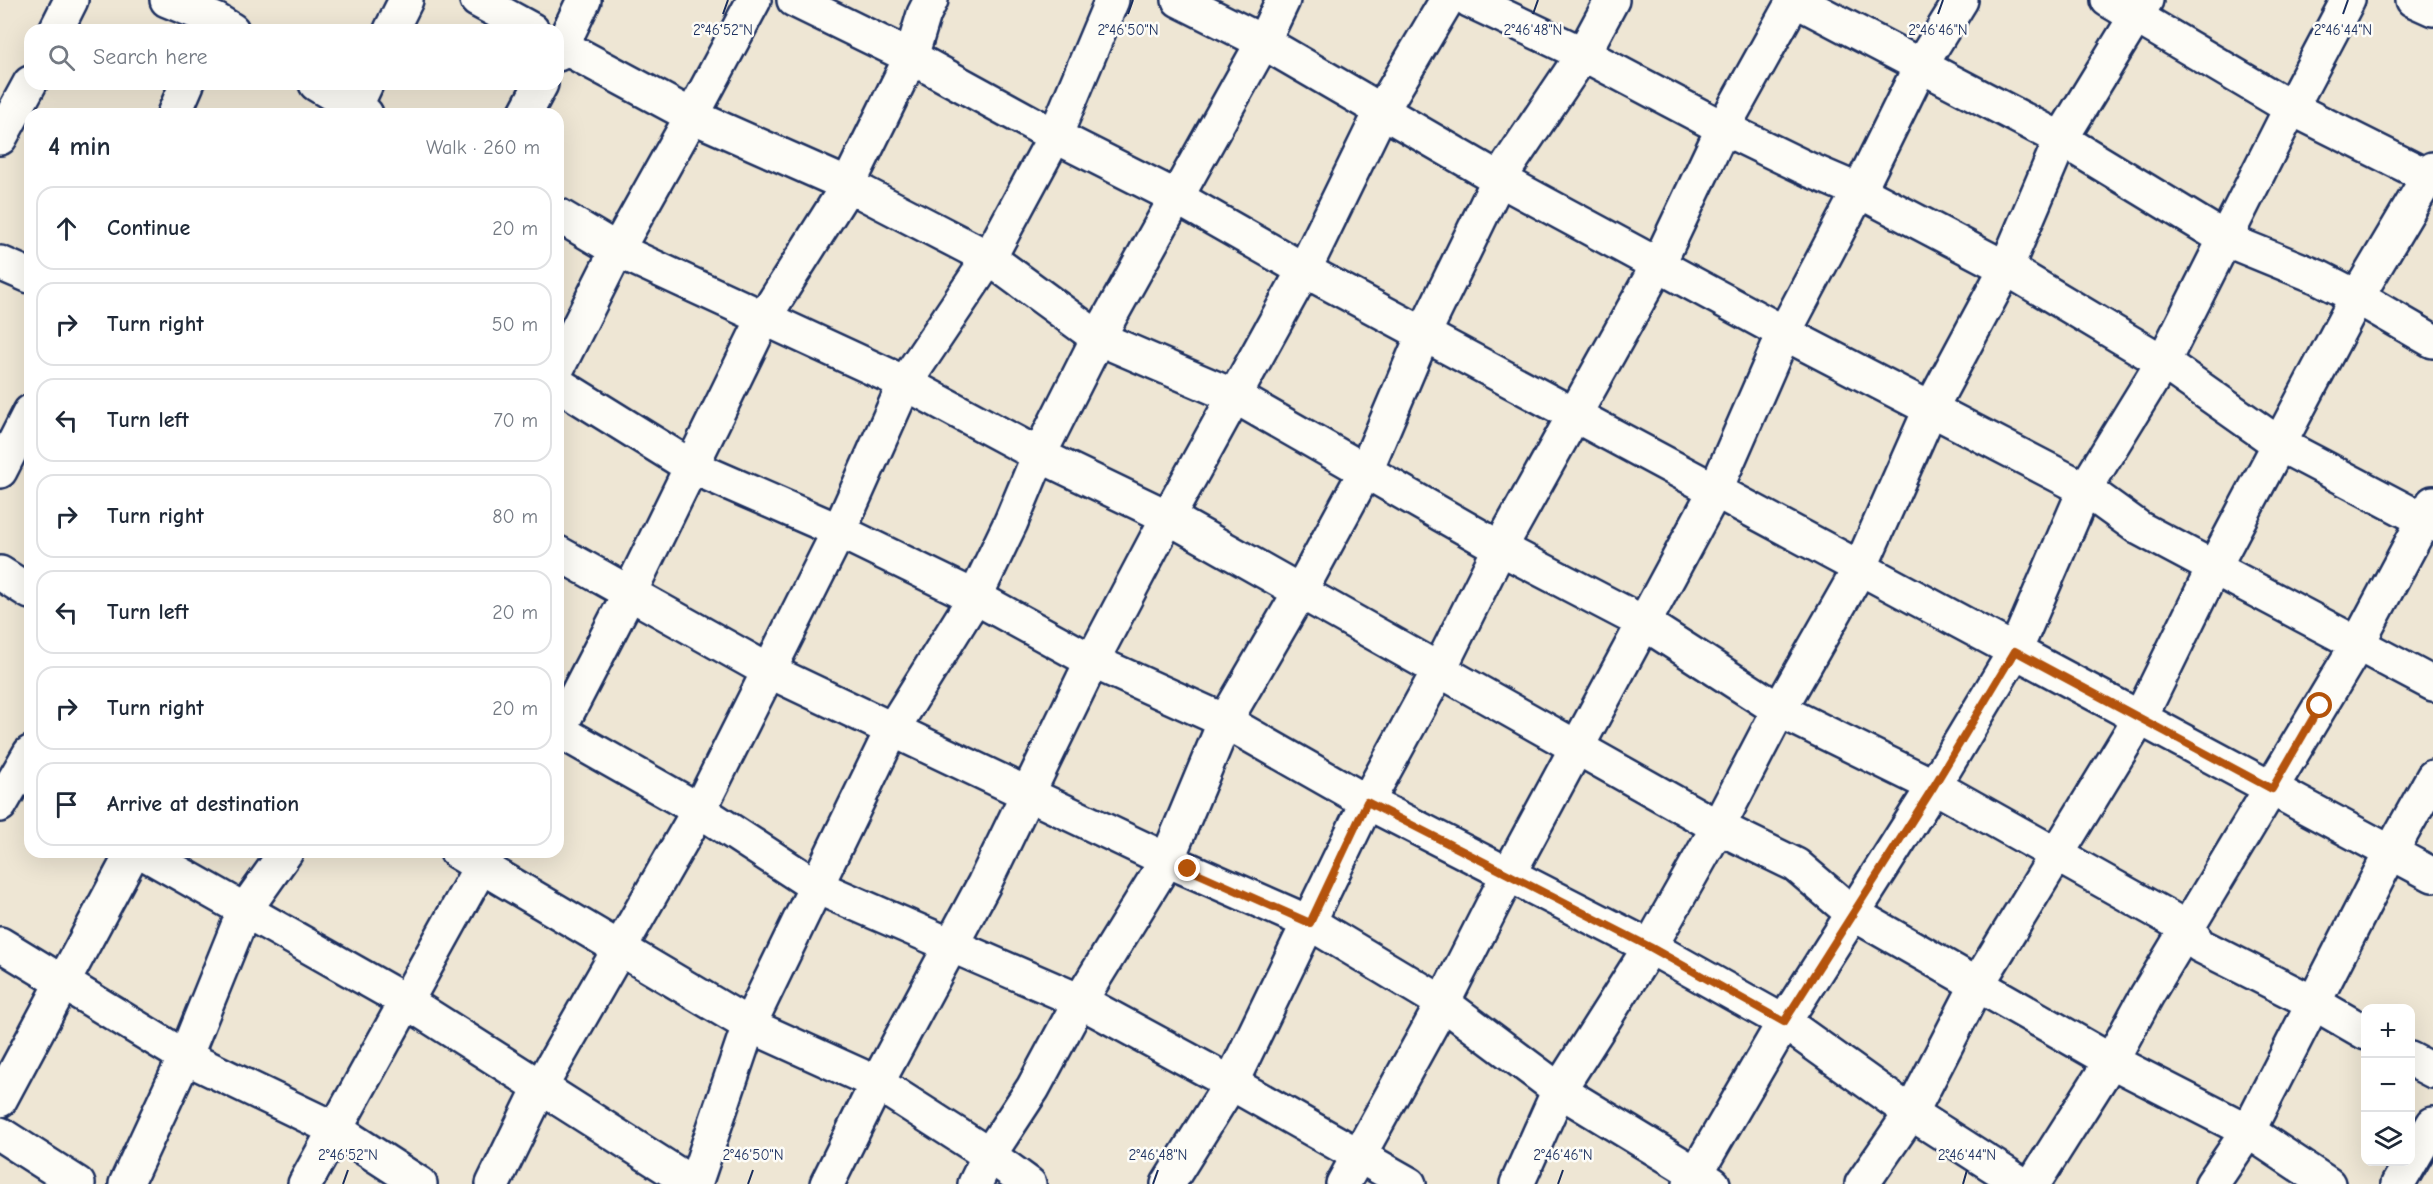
<!DOCTYPE html>
<html lang="en">
<head>
<meta charset="utf-8">
<style>
  body { margin:0; font-family:"Comic Neue",sans-serif; background:#f6f6f7; color:#1f2937 }
  .controls { position:absolute; right:18px; bottom:18px; display:grid; overflow:hidden; border-radius:12px; box-shadow:0 6px 24px #0002 }
  .controls button { width:54px; height:54px; display:grid; place-items:center; padding:0; border:0; border-bottom:2px solid #e0e1e3; background:#fff; color:#1f2937; font:30px sans-serif }
  .stop { position:absolute; width:18px; height:18px; margin:-14px; border:4px solid #b45309; border-radius:50%; background:#fff }
  .stop.end { background:#b45309; border-color:#fff; box-shadow:0 2px 6px #0008 }
  .list { margin:0; padding:0; list-style:none }
  h2 { display:flex; justify-content:space-between; align-items:center; height:78px; margin:0; padding:0 24px; font-size:26px }
  h2 small { font-size:20px; font-weight:400; color:#747a83 }
  .list li { display:grid; grid-template-columns:39px 1fr auto; gap:18px; align-items:center; box-sizing:border-box; height:84px; margin:0 12px 12px; padding:0 12px; border:2px solid #e0e1e3; border-radius:18px }
  .list b { display:block; font-size:22px; white-space:nowrap }
  .list em { font-size:20px; font-style:normal; color:#747a83 }
  .icon { flex:none; width:33px; height:33px; fill:none; stroke:currentColor; stroke-width:2; stroke-linecap:round; stroke-linejoin:round }
  .map { position:relative; flex:none; width:2433px; height:1184px; overflow:hidden }
  .search { position:absolute; background:#fff; box-shadow:0 6px 24px #0002; left:24px; top:24px; width:540px; height:66px; display:flex; align-items:center; gap:15px; box-sizing:border-box; padding:0 21px; border-radius:18px; color:#747a83; font-size:22px }
  .panel { position:absolute; background:#fff; box-shadow:0 6px 24px #0002; left:24px; top:108px; width:540px; height:750px; border-radius:18px }
  .map>svg:first-child { display:block }
</style>
</head>
<body>
<div class="map">
<svg width="2433" height="1184" viewBox="0 0 2433 1184">
  <rect width="100%" height="100%" fill="#eee6d4"/>
  <filter id="ink" filterUnits="userSpaceOnUse"><feTurbulence type="fractalNoise" baseFrequency=".0167" numOctaves="2"/><feDisplacementMap in="SourceGraphic" scale="12" xChannelSelector="R" yChannelSelector="G"/><feConvolveMatrix kernelMatrix="1 2 1 2 8 2 1 2 1" color-interpolation-filters="sRGB"/></filter>
  <g filter="url(#ink)">
    <g fill="none" stroke-linecap="round" stroke-linejoin="round">
      <g stroke="#1b2f5e" stroke-width="38">
        <g id="minor">
          <polyline points="167,0 216,20 232,30"/>
          <polyline points="477,0 532,30"/>
          <polyline points="794,0 911,57 1055,136 1176,197 1304,270 2433,875"/>
          <polyline points="1179,0 1263,42 1499,179 1784,333 2085,489 2139,528 2433,684"/>
          <polyline points="1469,0 1583,54 1723,128 1810,170 1859,191 2006,268 2163,362 2279,444 2433,525"/>
          <polyline points="1795,0 2061,139 2227,240 2318,277 2357,297 2433,341"/>
          <polyline points="2108,0 2291,108 2433,179"/>
          <polyline points="2413,0 2433,9"/>
          <polyline points="56,30 71,0"/>
          <polyline points="391,30 406,0"/>
          <polyline points="558,44 692,116 848,185 989,258 1098,338 1236,397 1500,548 1644,623 1779,710 1934,786 2189,929 2199,945 2314,1003 2366,1033"/>
          <polyline points="558,54 584,0"/>
          <polyline points="316,84 366,114"/>
          <polyline points="174,114 187,84"/>
          <polyline points="352,114 366,84"/>
          <polyline points="525,114 541,84"/>
          <polyline points="0,138 30,83"/>
          <polyline points="558,215 617,250 905,383 1039,455 1168,517 1718,827 1796,865 1852,913 2111,1061 2248,1131 2328,1184"/>
          <polyline points="0,263 30,276"/>
          <polyline points="558,367 617,250 692,116 754,0"/>
          <polyline points="558,384 690,466 839,531 975,597 1092,661 1225,721 1367,802 1650,947 1784,1022 1911,1113 2022,1184"/>
          <polyline points="0,471 30,412"/>
          <polyline points="558,553 767,670 1167,860 1310,923 1443,1003 1559,1090 1713,1184"/>
          <polyline points="0,573 30,592"/>
          <polyline points="558,730 699,810 817,887 1080,1001 1231,1083 1409,1184"/>
          <polyline points="558,731 629,594 764,318 848,185 911,57 924,14 931,0"/>
          <polyline points="0,805 30,753"/>
          <polyline points="142,852 407,1002 693,1184"/>
          <polyline points="457,852 749,1025 877,1083 989,1155 1029,1184"/>
          <polyline points="0,944 185,1057 335,1129 420,1184"/>
          <polyline points="2410,1059 2433,1071"/>
          <polyline points="0,1100 133,852"/>
          <polyline points="0,1134 78,1184"/>
          <polyline points="126,1184 185,1057 244,911 286,852"/>
          <polyline points="305,1184 489,852"/>
          <polyline points="493,1184 541,1086 699,810 839,531 905,383 989,258 1055,136 1112,0"/>
          <polyline points="695,1184 749,1025 892,730 975,597 1011,522 1039,455 1098,338 1263,42 1283,0"/>
          <polyline points="827,1184 877,1083 984,884 1092,661 1168,517 1304,270 1382,110 1447,0"/>
          <polyline points="975,1184 989,1155 1033,1088 1080,1001 1167,860 1225,721 1300,592 1365,472 1424,333 1499,179 1583,54 1612,0"/>
          <polyline points="1168,1184 1231,1083 1367,802 1439,670 1500,548 1658,265 1723,128 1794,0"/>
          <polyline points="1343,1184 1443,1003 1508,875 1715,491 1784,333 1859,191 1921,65 1961,0"/>
          <polyline points="1517,1184 1559,1090 1650,947 1718,827 1779,710 1860,568 1931,408 2006,268 2061,139 2146,0"/>
          <polyline points="1690,1184 1784,1022 1934,786 2015,651 2085,489 2163,362 2291,108 2348,0"/>
          <polyline points="1862,1184 1911,1113 1977,985 2140,718 2214,567 2357,297 2433,169"/>
          <polyline points="2033,1184 2111,1061 2147,995 2357,645 2433,503"/>
          <polyline points="2212,1184 2248,1131 2391,852 2433,777"/>
          <polyline points="2398,1184 2433,1124"/>
        </g>
      </g>
      <use href="#minor" stroke="#fdfcf7" stroke-width="33"/>
    </g>
  </g>
  <g fill="none" stroke-linecap="round" stroke-linejoin="round" filter="url(#ink)">
    <polyline stroke="#b45309" stroke-width="8" points="1188,869 1310,923 1367,802 1650,947 1784,1022 1934,786 2015,651 2272,789 2320,706"/>
  </g>
  <path fill="none" stroke="#1b2f5e" stroke-width="2" d="M723 14 728 0M1128 14 1133 0M1533 14 1538 0M1938 14 1943 0M2343 14 2348 0M343 1184 348 1170M748 1184 753 1170M1153 1184 1158 1170M1558 1184 1563 1170M1963 1184 1967 1170"/>
  <g font-size="15" text-anchor="middle" fill="#1b2f5e" stroke="#fdfcf7" stroke-width="5" stroke-linejoin="round" paint-order="stroke">
    <text x="723" y="35">2°46'52"N</text>
    <text x="1128" y="35">2°46'50"N</text>
    <text x="1533" y="35">2°46'48"N</text>
    <text x="1938" y="35">2°46'46"N</text>
    <text x="2343" y="35">2°46'44"N</text>
    <text x="348" y="1160">2°46'52"N</text>
    <text x="753" y="1160">2°46'50"N</text>
    <text x="1158" y="1160">2°46'48"N</text>
    <text x="1563" y="1160">2°46'46"N</text>
    <text x="1967" y="1160">2°46'44"N</text>
  </g>
</svg>
<div class="controls">
<button>+</button>
<button>−</button>
<button><svg class="icon" aria-label="layers" viewBox="0 0 24 24"><path d="M12 4l9 5-9 5-9-5zM3 14l9 5 9-5"/></svg></button>
</div>
<div class="stop" style="left:2320px;top:706px"></div>
<div class="stop end" style="left:1188px;top:869px"></div>
<div class="search"><svg class="icon" aria-label="search" viewBox="0 0 24 24"><circle cx="10" cy="10" r="6"/><path d="M15 15l6 6"/></svg>Search here</div>
<section class="panel">
<h2>4 min<small>Walk · 260 m</small></h2>
<ul class="list">
<li><svg class="icon" aria-label="ahead" viewBox="0 0 24 24"><path d="M12 20V5M6 11l6-6 6 6"/></svg><div><b>Continue</b></div><em>20 m</em></li>
<li><svg class="icon" aria-label="right" viewBox="0 0 24 24"><path d="M7 20v-9h11M14 6l5 5-5 5"/></svg><div><b>Turn right</b></div><em>50 m</em></li>
<li><svg class="icon" aria-label="left" viewBox="0 0 24 24"><path d="M17 20v-9H6M10 6l-5 5 5 5"/></svg><div><b>Turn left</b></div><em>70 m</em></li>
<li><svg class="icon" aria-label="right" viewBox="0 0 24 24"><path d="M7 20v-9h11M14 6l5 5-5 5"/></svg><div><b>Turn right</b></div><em>80 m</em></li>
<li><svg class="icon" aria-label="left" viewBox="0 0 24 24"><path d="M17 20v-9H6M10 6l-5 5 5 5"/></svg><div><b>Turn left</b></div><em>20 m</em></li>
<li><svg class="icon" aria-label="right" viewBox="0 0 24 24"><path d="M7 20v-9h11M14 6l5 5-5 5"/></svg><div><b>Turn right</b></div><em>20 m</em></li>
<li><svg class="icon" aria-label="arrive" viewBox="0 0 24 24"><path d="M6 21V4h12l-3 4 3 4H6"/></svg><div><b>Arrive at destination</b></div></li>
</ul>
</section>
</div>
</body>
</html>
